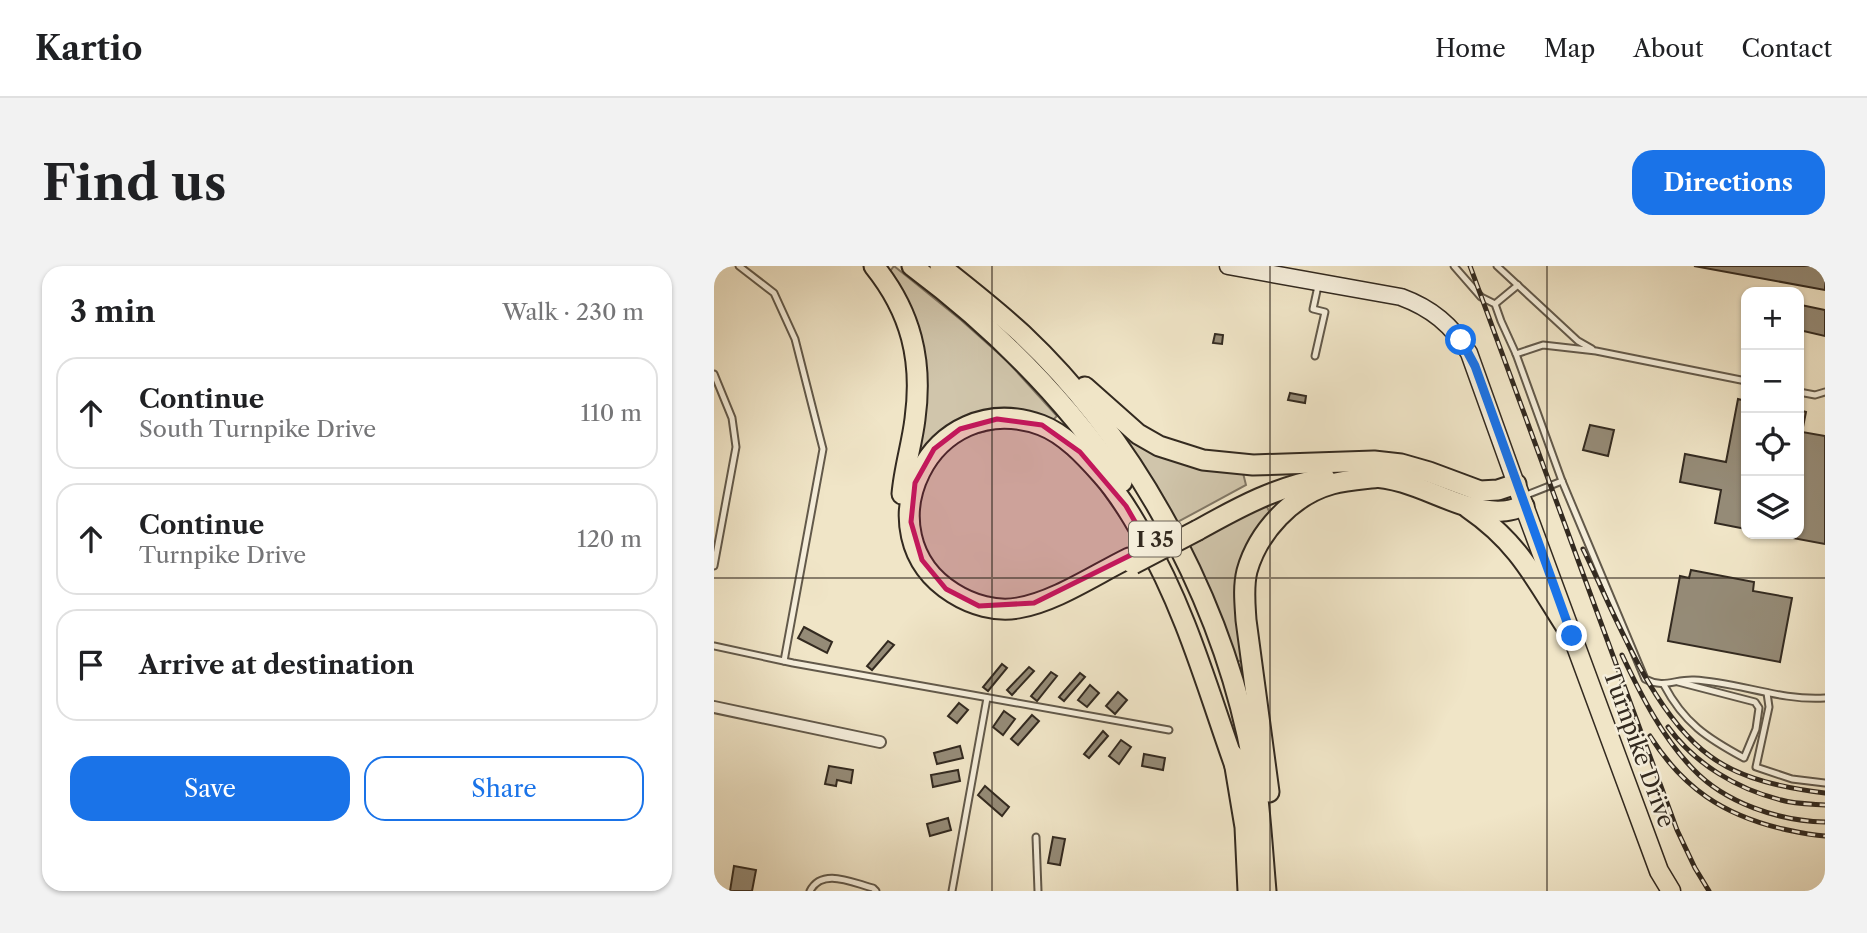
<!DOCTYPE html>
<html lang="en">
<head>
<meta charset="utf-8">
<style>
  body { margin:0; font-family:"Libre Caslon Text",serif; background:#f2f2f2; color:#202124 }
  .controls { position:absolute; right:21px; top:21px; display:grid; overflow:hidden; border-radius:14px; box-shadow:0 2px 5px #0004 }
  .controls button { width:63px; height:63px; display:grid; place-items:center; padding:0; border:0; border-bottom:2px solid #e0e0e0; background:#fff; color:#202124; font:35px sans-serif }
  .stop { position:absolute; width:21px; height:21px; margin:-16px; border:5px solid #1a73e8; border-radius:50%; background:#fff }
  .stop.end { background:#1a73e8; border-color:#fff; box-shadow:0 2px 7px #0008 }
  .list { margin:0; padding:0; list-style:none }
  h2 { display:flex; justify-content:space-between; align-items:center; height:91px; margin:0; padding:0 28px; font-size:30px }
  h2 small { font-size:23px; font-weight:400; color:#757577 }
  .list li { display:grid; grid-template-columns:46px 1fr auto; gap:21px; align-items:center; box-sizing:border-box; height:112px; margin:0 14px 14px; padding:0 14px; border:2px solid #e0e0e0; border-radius:21px }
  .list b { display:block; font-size:26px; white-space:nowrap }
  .list p { margin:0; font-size:23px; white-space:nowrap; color:#757577 }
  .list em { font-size:23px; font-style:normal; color:#757577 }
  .actions { display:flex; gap:14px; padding:21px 28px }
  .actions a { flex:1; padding:16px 0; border:2px solid #1a73e8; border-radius:21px; text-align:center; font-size:24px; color:#1a73e8 }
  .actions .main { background:#1a73e8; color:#fff }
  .icon { flex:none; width:38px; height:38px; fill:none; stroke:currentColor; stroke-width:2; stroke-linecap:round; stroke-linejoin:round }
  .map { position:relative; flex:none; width:1111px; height:625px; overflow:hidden; border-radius:21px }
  header { display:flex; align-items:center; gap:42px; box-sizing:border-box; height:98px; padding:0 35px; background:#fff; border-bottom:2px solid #e0e0e0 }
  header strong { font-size:33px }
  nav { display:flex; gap:38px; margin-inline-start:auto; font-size:24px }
  .intro { display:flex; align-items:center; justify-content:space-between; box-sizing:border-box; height:168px; padding:0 42px }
  h1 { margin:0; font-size:49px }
  .button { padding:18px 32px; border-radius:21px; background:#1a73e8; color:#fff; font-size:24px; font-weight:700 }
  main { display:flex; gap:42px; padding:0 42px }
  aside { flex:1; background:#fff; border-radius:21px; box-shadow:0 2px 5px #0004 }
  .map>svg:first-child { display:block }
</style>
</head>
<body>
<header>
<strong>Kartio</strong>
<nav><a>Home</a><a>Map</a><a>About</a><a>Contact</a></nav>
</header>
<div class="intro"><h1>Find us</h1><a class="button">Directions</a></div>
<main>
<aside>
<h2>3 min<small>Walk · 230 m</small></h2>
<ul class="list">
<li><svg class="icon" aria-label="ahead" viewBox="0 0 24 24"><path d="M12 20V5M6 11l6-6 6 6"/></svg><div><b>Continue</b><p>South Turnpike Drive</p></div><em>110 m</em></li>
<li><svg class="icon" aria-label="ahead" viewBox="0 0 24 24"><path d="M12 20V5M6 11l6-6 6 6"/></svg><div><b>Continue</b><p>Turnpike Drive</p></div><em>120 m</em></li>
<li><svg class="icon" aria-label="arrive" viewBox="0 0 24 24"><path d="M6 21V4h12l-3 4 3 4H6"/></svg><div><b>Arrive at destination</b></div></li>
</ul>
<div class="actions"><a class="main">Save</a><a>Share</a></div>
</aside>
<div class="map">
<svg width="1111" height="625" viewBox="0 0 1111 625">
  <rect width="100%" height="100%" fill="#f0e5c7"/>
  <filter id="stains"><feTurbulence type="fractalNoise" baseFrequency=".00286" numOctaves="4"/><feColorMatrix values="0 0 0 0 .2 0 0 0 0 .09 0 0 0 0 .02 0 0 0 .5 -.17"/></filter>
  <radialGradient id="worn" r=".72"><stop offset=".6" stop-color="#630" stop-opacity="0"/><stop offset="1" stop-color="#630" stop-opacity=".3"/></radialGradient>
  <g fill="#d0c5ab" stroke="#827866" stroke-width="2">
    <polygon points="180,0 247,54 293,95 343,150 336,157 237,160 216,175 207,187 201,184 207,145 174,8"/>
    <polygon points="297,159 334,171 365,198 385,221 425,278 329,326 306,334 272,333 226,311 206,278 201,240 226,182 240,173"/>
    <polygon points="417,169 528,203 532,219 460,258 409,175"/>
    <polygon points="550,235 557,249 542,266 530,394 520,396 469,275"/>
  </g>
  <g fill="#958b77" stroke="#332a20" stroke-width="2">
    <polygon points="980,0 1111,0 1111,24"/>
    <polygon points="1087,39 1111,44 1111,70 1085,64"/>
    <polygon points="501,68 509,69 508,78 499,77"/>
    <polygon points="576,127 592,130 591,137 574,134"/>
    <polygon points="1024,133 1032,135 1032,263 1001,257 1007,224 966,216 971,188 1012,196"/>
    <polygon points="1085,144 1092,146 1088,166 1111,170 1111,278 1057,268 1085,268"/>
    <polygon points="876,159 900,164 894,190 869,184"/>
    <polygon points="977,304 1040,316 1039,325 1078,332 1066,396 954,375 966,310 975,312"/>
    <polygon points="90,361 118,376 113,387 84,372"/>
    <polygon points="174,375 180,379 158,404 153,400"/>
    <polygon points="288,398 293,402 274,425 269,421"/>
    <polygon points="315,401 320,405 298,429 293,424"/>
    <polygon points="337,406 343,410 323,435 317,430"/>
    <polygon points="366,407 371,411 350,435 345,431"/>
    <polygon points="376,419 385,427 373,441 364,434"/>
    <polygon points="404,426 413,434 401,448 392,440"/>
    <polygon points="245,437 254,444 243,457 234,450"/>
    <polygon points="290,445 301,453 289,469 279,461"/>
    <polygon points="318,449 325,455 304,479 297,473"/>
    <polygon points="389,465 394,470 375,492 370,488"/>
    <polygon points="407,474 417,481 405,498 395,490"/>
    <polygon points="246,480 249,492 223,498 220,487"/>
    <polygon points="430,488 451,492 449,504 428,500"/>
    <polygon points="115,500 139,504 137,517 123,514 122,520 111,518"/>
    <polygon points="244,504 246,515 219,521 217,509"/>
    <polygon points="271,520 295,541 288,550 264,529"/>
    <polygon points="234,552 237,564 216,570 213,558"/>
    <polygon points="339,571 351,573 346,599 334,597"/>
    <polygon points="20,600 42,604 38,625 16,625"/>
  </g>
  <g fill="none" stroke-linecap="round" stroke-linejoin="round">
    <g stroke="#62594a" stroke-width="9">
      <g id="lane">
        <polyline points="25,0 60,27 81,73 109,183 70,395"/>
        <path d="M740 0 767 31 781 38 787 55 802 88 848 215 931 413C950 423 961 413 980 414 1024 416 1066 435 1111 432"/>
        <polyline points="783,0 864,75 878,83"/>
        <polyline points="781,38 804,19"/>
        <polyline points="802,88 829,79 882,85 1032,115"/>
        <polyline points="601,90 611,46 599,43 604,20"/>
        <polyline points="0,108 18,152 22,181 0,300"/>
        <polyline points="1085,126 1101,129 1111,126"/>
        <polyline points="810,230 848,215"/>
        <polyline points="0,380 79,397 455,464"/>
        <path d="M950 419C970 457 993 472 1030 492L1042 463 1045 442 1041 436 964 416"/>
        <polyline points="1053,427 1055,441 1042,501 1078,513 1111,517"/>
        <polyline points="322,571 324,625"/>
        <path d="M96 625C108 601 139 617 159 622L162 625"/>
        <polyline points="238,625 273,432"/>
      </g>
    </g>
    <g stroke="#62594a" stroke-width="14">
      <polyline id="street" points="0,441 166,476"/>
    </g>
    <g stroke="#332a20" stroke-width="19">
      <path id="secondary" d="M514 0 687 31C717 42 738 59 755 87L802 218"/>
    </g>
    <g stroke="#332a20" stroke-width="21">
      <polyline id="primary" points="802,218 945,605 957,625"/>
    </g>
    <g stroke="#332a20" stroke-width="23">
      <g id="highway">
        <path d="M160 0C197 46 209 94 201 153 198 178 190 203 188 228"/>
        <path d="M198 0C281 62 350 131 408 216"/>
        <path d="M226 0C254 22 282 44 308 68 431 184 520 357 543 524 547 558 549 591 552 625"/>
        <polyline points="371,121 424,168 445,180 489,194 539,199 660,195 687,198 715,206 766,225 784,224 802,218"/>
        <path d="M655 211C703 211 744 248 789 245 796 245 803 242 810 240"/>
        <path d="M754 242C808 279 823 317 858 370"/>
        <path d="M484 264C525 241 564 220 611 212"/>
        <path d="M415 292C382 308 341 336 304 342 282 346 258 339 239 327 145 268 216 119 327 159 351 168 371 190 388 209 404 227 417 248 429 270 471 342 493 421 521 500"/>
        <polyline points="519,489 531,561 534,625"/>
        <path d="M555 526 532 354C531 338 529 321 533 305 544 266 578 229 618 218 633 214 651 213 666 211"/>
      </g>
    </g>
    <use href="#lane" stroke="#f5eedb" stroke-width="5"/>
    <use href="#street" stroke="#f5eedb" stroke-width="10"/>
    <use href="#secondary" stroke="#f5eedb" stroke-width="16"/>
    <use href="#primary" stroke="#f0e5c7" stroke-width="18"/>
    <use href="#highway" stroke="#f0e5c7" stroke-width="19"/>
    <g stroke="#332a20" stroke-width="5">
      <g id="rail">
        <polyline points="756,0 963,564 981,602 995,625"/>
        <path d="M869 283C901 348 937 447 996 490 1028 514 1072 522 1111 527"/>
        <path d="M908 389C927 429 948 471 979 503 1011 537 1065 555 1111 556"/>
        <path d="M954 461C981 498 1023 523 1067 534 1081 538 1097 538 1111 539"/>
        <path d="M936 470C969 522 1009 549 1069 563 1083 566 1096 569 1111 570"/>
      </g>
    </g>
    <use href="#rail" stroke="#f5eedb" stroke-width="2.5" stroke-dasharray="8" stroke-linecap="butt"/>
    <g stroke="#332a20" stroke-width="23" stroke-linecap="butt">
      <polyline id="highway-bridge" points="419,298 484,264"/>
    </g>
    <use href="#highway-bridge" stroke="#f0e5c7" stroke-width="19"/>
  </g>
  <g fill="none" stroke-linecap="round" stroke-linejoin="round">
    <polyline stroke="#1a73e8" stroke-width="9" points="747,74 761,100 858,370"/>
  </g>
  <path fill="#c2185b" fill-opacity="0.2" stroke="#c2185b" stroke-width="5" stroke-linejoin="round" d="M283 153 328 159 366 186 412 240 435 280 320 337 265 340 232 323 208 294 197 256 201 217 220 183 246 163Z"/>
  <path fill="none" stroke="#332a20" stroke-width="2" stroke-opacity="0.55" d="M278 0V625M556 0V625M833 0V625M0 312H1111"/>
  <g text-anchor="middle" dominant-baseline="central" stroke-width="5" stroke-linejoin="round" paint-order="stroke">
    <rect fill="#f5eedb" stroke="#6d6558" stroke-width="2" x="415" y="255.5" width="52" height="35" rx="5"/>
    <g font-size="21" font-weight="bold" fill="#332a20">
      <text x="441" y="273">I 35</text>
    </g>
    <g font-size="23" fill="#332a20" stroke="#f5eedb">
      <text transform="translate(925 482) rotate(70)">Turnpike Drive</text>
    </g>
  </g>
  <rect width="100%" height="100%" filter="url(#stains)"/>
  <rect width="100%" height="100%" fill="url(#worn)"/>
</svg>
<div class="controls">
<button>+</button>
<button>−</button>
<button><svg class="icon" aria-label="locate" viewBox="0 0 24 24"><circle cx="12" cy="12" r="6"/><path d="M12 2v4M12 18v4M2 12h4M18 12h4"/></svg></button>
<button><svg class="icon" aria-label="layers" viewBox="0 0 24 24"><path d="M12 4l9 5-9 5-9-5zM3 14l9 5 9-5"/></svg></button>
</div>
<div class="stop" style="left:747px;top:74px"></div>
<div class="stop end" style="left:858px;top:370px"></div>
</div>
</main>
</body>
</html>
